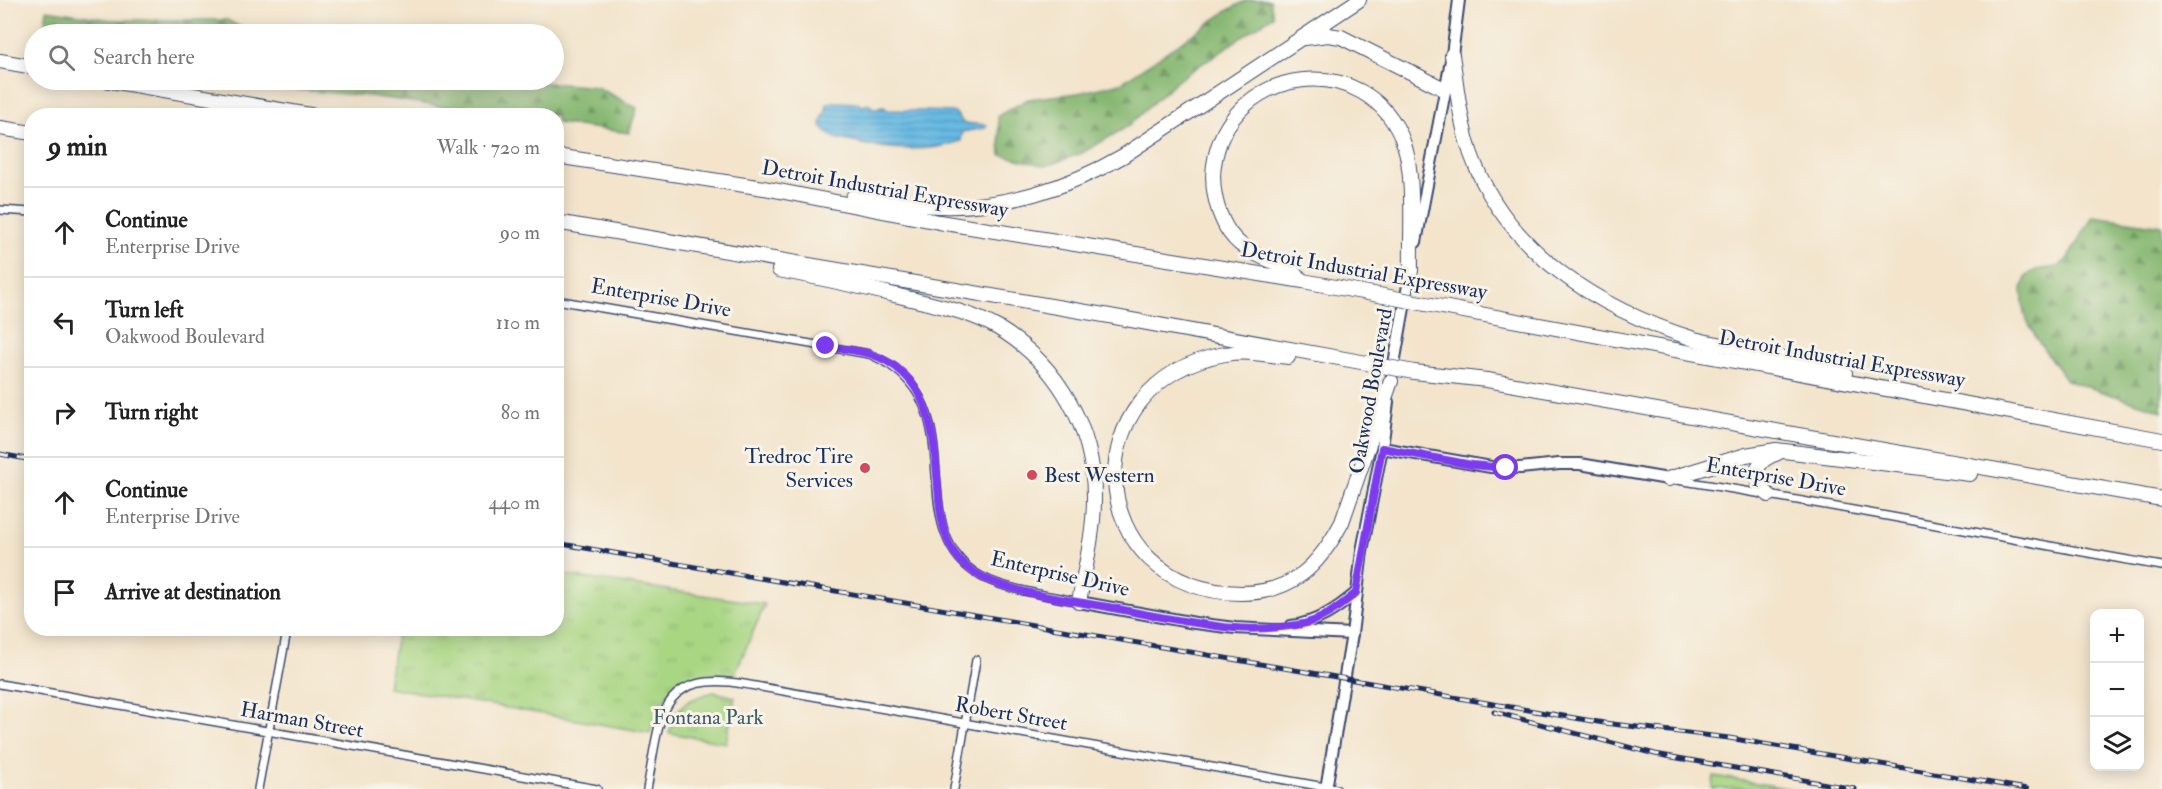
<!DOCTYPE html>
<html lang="en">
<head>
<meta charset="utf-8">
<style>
  body { margin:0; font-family:"IM FELL Double Pica",serif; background:#f2f2f2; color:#222 }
  .controls { position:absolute; right:18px; bottom:18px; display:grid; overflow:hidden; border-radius:12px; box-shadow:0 3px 15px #0003 }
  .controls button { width:54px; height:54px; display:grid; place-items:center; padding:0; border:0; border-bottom:2px solid #e0e0e0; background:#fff; color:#222; font:30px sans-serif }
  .stop { position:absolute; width:18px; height:18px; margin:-14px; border:4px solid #7c3aed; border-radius:50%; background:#fff }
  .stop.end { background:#7c3aed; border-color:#fff; box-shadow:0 2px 6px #0008 }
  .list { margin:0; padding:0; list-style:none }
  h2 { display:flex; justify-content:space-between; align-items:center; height:78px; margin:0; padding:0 24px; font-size:26px }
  h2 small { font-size:20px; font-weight:400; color:#767676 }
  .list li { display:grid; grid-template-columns:39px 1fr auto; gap:18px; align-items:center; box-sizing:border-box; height:90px; padding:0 24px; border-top:2px solid #e0e0e0 }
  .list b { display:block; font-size:22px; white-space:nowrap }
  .list p { margin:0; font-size:20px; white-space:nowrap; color:#767676 }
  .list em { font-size:20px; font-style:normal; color:#767676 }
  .icon { flex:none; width:33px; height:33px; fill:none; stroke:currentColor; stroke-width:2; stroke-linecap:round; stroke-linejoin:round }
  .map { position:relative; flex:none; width:2162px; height:789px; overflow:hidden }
  .search { position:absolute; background:#fff; box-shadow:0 3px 15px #0003; left:24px; top:24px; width:540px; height:66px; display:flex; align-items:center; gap:15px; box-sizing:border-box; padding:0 21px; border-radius:33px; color:#767676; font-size:22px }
  .panel { position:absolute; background:#fff; box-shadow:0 3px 15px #0003; left:24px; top:108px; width:540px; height:528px; border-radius:24px }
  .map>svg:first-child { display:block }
</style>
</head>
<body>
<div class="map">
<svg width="2162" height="789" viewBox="0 0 2162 789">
  <defs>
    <pattern id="forest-firs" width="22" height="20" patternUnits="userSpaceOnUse" patternTransform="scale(1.5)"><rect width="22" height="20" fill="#86b771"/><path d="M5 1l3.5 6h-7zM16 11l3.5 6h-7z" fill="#6d9560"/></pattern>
    <pattern id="park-tufts" width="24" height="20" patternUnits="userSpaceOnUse" patternTransform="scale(1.5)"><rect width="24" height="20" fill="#a9d683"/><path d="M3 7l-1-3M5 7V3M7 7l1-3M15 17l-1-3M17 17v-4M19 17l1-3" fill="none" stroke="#91b874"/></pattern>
    <pattern id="water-rules" width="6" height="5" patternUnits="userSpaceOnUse" patternTransform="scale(1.5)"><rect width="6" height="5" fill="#67bae3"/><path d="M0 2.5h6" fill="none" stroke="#5498bb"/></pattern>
  </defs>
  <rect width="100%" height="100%" fill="#f7f3e8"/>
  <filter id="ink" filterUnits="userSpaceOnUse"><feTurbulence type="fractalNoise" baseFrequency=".0167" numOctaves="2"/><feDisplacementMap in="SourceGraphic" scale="12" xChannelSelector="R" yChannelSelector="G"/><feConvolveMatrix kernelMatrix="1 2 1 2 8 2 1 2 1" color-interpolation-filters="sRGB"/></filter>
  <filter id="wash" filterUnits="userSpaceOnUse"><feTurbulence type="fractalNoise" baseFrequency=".008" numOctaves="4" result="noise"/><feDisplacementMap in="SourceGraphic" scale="24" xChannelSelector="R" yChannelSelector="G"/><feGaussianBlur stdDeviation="1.35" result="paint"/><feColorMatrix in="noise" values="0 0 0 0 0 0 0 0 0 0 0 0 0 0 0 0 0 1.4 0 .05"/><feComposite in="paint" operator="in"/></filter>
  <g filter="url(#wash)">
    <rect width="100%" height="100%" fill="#f3e4cb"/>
    <g fill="url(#forest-firs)" stroke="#507368" stroke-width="1.5">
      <polygon points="1247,0 1270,0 1273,16 1175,82 1127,127 1082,153 1046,166 1001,155 998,116 1028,99 1078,93 1121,83 1227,11"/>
      <polygon points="47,10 112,20 227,20 254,34 52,34 44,31"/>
      <polygon points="227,80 415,80 426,87 466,80 516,80 597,87 637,108 629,133 557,123 556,116 500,115 371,96 267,87"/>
      <polygon points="2093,216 2162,226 2162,411 2066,380 2036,338 2024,314 2022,288 2027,275 2036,270 2058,267 2068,258"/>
    </g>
    <g fill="url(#park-tufts)" stroke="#628270" stroke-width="1.5">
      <path d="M557 574 765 604 734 676C712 671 684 677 668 694 658 704 654 720 650 733L388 687 398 629 556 628Z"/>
      <path d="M714 692 735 697 726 743 669 733C676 705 687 699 714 692Z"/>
      <polygon points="1714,776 1792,789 1712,789"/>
    </g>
    <path fill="url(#water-rules)" stroke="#4174a0" stroke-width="1.5" d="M832 102 858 103 862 106 869 104 873 108 884 107 888 110 955 112 963 123 987 125 985 128 962 132 961 141C926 153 888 150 853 142 846 140 836 140 830 135 826 133 823 128 821 125 821 117 827 113 827 104Z"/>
  </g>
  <g filter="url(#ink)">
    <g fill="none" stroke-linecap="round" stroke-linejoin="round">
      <g stroke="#3b4a6e" stroke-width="10">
        <g id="street">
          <polyline points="0,210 32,212"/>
          <path d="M556 300 869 354C979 400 900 520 974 572 999 590 1049 595 1079 602"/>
          <path d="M1677 480C1839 505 2000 538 2162 566"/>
          <polyline points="0,684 597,789"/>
          <polyline points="258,789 286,636"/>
          <path d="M647 789C660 723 655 669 744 684L1336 789"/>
          <polyline points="954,789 976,660"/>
        </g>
      </g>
      <g stroke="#3b4a6e" stroke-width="14">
        <g id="secondary">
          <polyline points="1416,242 1452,55 1459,0"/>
          <polyline points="1392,375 1412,263"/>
          <polyline points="1382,448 1491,467 1520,468 1559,464 1580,464 1668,479"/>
          <polyline points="1079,602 1195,623 1235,628 1352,634"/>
          <path d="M1291 626C1317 623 1337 609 1356 593"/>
          <polyline points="1326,789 1352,634 1362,551 1382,448 1388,402"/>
        </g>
      </g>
      <g stroke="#3b4a6e" stroke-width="16">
        <g id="highway">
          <polyline points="1305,38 1328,35 1341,37 1444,89"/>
          <path d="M1452 55C1457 88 1460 122 1471 154 1506 252 1599 309 1694 339 1708 343 1724 345 1739 348 1774 356 1810 363 1845 373"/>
          <polyline points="0,61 34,67"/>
          <polyline points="105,80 316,116"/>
          <polyline points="0,128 32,133"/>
          <polyline points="556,156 764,188 939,222 1303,281 1384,296"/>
          <path d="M853 197C882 200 911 205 940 206 1004 208 1068 188 1123 156L1359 0"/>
          <polyline points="556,222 1104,315 1372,364"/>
          <path d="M779 270C821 278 862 287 903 297 935 305 969 311 998 328 1058 364 1095 429 1094 499 1094 533 1085 568 1079 602"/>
          <path d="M1299 277C1277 257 1244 259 1226 227 1216 209 1211 185 1214 165 1228 64 1370 47 1404 144 1415 176 1410 236 1411 271"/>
          <polyline points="1426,304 2162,440"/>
          <path d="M1288 357C1267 355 1246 350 1225 354 1071 381 1081 591 1241 593 1292 593 1319 566 1342 522L1391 381"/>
          <polyline points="1414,372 1487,380 2162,499"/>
          <polyline points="1668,479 1746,455 1776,450 1970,474"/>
          <path d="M1769 495C1749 480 1754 460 1778 453"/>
        </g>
      </g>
      <use href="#street" stroke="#fff" stroke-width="7"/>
      <use href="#secondary" stroke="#fff" stroke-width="10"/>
      <use href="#highway" stroke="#fff" stroke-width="14"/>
      <g stroke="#1b2f5e" stroke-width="5">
        <g id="rail">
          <polyline points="0,454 32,460"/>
          <polyline points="556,543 1604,723 1729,738 2027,789"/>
          <polyline points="1494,712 1655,754 1855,789"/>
        </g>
      </g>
      <use href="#rail" stroke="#f7f3e8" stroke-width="3" stroke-dasharray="9" stroke-linecap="butt"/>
      <g stroke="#3b4a6e" stroke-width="16" stroke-linecap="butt">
        <g id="highway-bridge">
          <polyline points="1384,296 1426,304"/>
          <polyline points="1372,364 1414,372"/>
        </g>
      </g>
      <use href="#highway-bridge" stroke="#fff" stroke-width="14"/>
    </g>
  </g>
  <g fill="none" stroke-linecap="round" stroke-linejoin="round" filter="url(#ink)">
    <path stroke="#7c3aed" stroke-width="8" d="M826 346C840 349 856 350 870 354 936 375 934 445 939 500 941 521 945 543 959 559 968 569 980 577 993 582 1028 595 1071 601 1108 607 1150 615 1192 624 1234 628 1255 630 1277 628 1297 625 1321 622 1339 607 1356 593L1382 448 1472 465 1506 468"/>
  </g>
  <g fill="#d1495b" stroke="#f7f3e8" stroke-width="2">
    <circle cx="865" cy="468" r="6"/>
    <circle cx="1032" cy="475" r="6"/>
  </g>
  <g text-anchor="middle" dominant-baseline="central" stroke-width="6" stroke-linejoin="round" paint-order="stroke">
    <g font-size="21" fill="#1b2f5e" stroke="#f7f3e8">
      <text transform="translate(885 189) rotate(10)">Detroit Industrial Expressway</text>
      <text transform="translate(1364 271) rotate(10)">Detroit Industrial Expressway</text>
      <text transform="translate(661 298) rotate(10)">Enterprise Drive</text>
      <text transform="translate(1842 359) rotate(10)">Detroit Industrial Expressway</text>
      <text transform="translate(1371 391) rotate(-80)">Oakwood Boulevard</text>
      <text transform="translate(1776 477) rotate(10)">Enterprise Drive</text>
      <text transform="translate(1060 574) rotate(13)">Enterprise Drive</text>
      <text transform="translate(1011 714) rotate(10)">Robert Street</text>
      <text transform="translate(302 720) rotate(10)">Harman Street</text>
    </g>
    <g font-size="21" fill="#1b2f5e" stroke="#f7f3e8" text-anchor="end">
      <text x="853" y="456">Tredroc Tire<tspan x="853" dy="24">Services</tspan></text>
      <text x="1044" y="475" text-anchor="start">Best Western</text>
    </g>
    <g font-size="21" fill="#3e5967" stroke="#f7f3e8">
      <text x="708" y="717">Fontana Park</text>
    </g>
  </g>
</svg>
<div class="controls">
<button>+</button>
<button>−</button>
<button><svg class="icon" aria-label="layers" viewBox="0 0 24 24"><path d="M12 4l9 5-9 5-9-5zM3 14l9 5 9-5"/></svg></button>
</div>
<div class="stop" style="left:1506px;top:468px"></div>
<div class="stop end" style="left:826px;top:346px"></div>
<div class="search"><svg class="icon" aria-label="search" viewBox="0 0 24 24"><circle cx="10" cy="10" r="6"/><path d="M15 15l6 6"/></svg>Search here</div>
<section class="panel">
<h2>9 min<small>Walk · 720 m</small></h2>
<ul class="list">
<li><svg class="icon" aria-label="ahead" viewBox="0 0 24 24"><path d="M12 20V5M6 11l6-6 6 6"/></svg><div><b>Continue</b><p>Enterprise Drive</p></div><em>90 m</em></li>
<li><svg class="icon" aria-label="left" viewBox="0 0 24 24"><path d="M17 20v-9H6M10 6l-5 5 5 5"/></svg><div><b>Turn left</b><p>Oakwood Boulevard</p></div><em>110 m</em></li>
<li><svg class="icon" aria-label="right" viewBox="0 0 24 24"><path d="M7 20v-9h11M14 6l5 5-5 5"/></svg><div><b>Turn right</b></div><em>80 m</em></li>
<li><svg class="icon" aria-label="ahead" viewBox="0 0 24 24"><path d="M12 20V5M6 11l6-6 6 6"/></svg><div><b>Continue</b><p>Enterprise Drive</p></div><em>440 m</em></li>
<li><svg class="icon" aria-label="arrive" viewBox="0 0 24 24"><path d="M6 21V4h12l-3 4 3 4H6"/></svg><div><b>Arrive at destination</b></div></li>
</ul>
</section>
</div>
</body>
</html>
